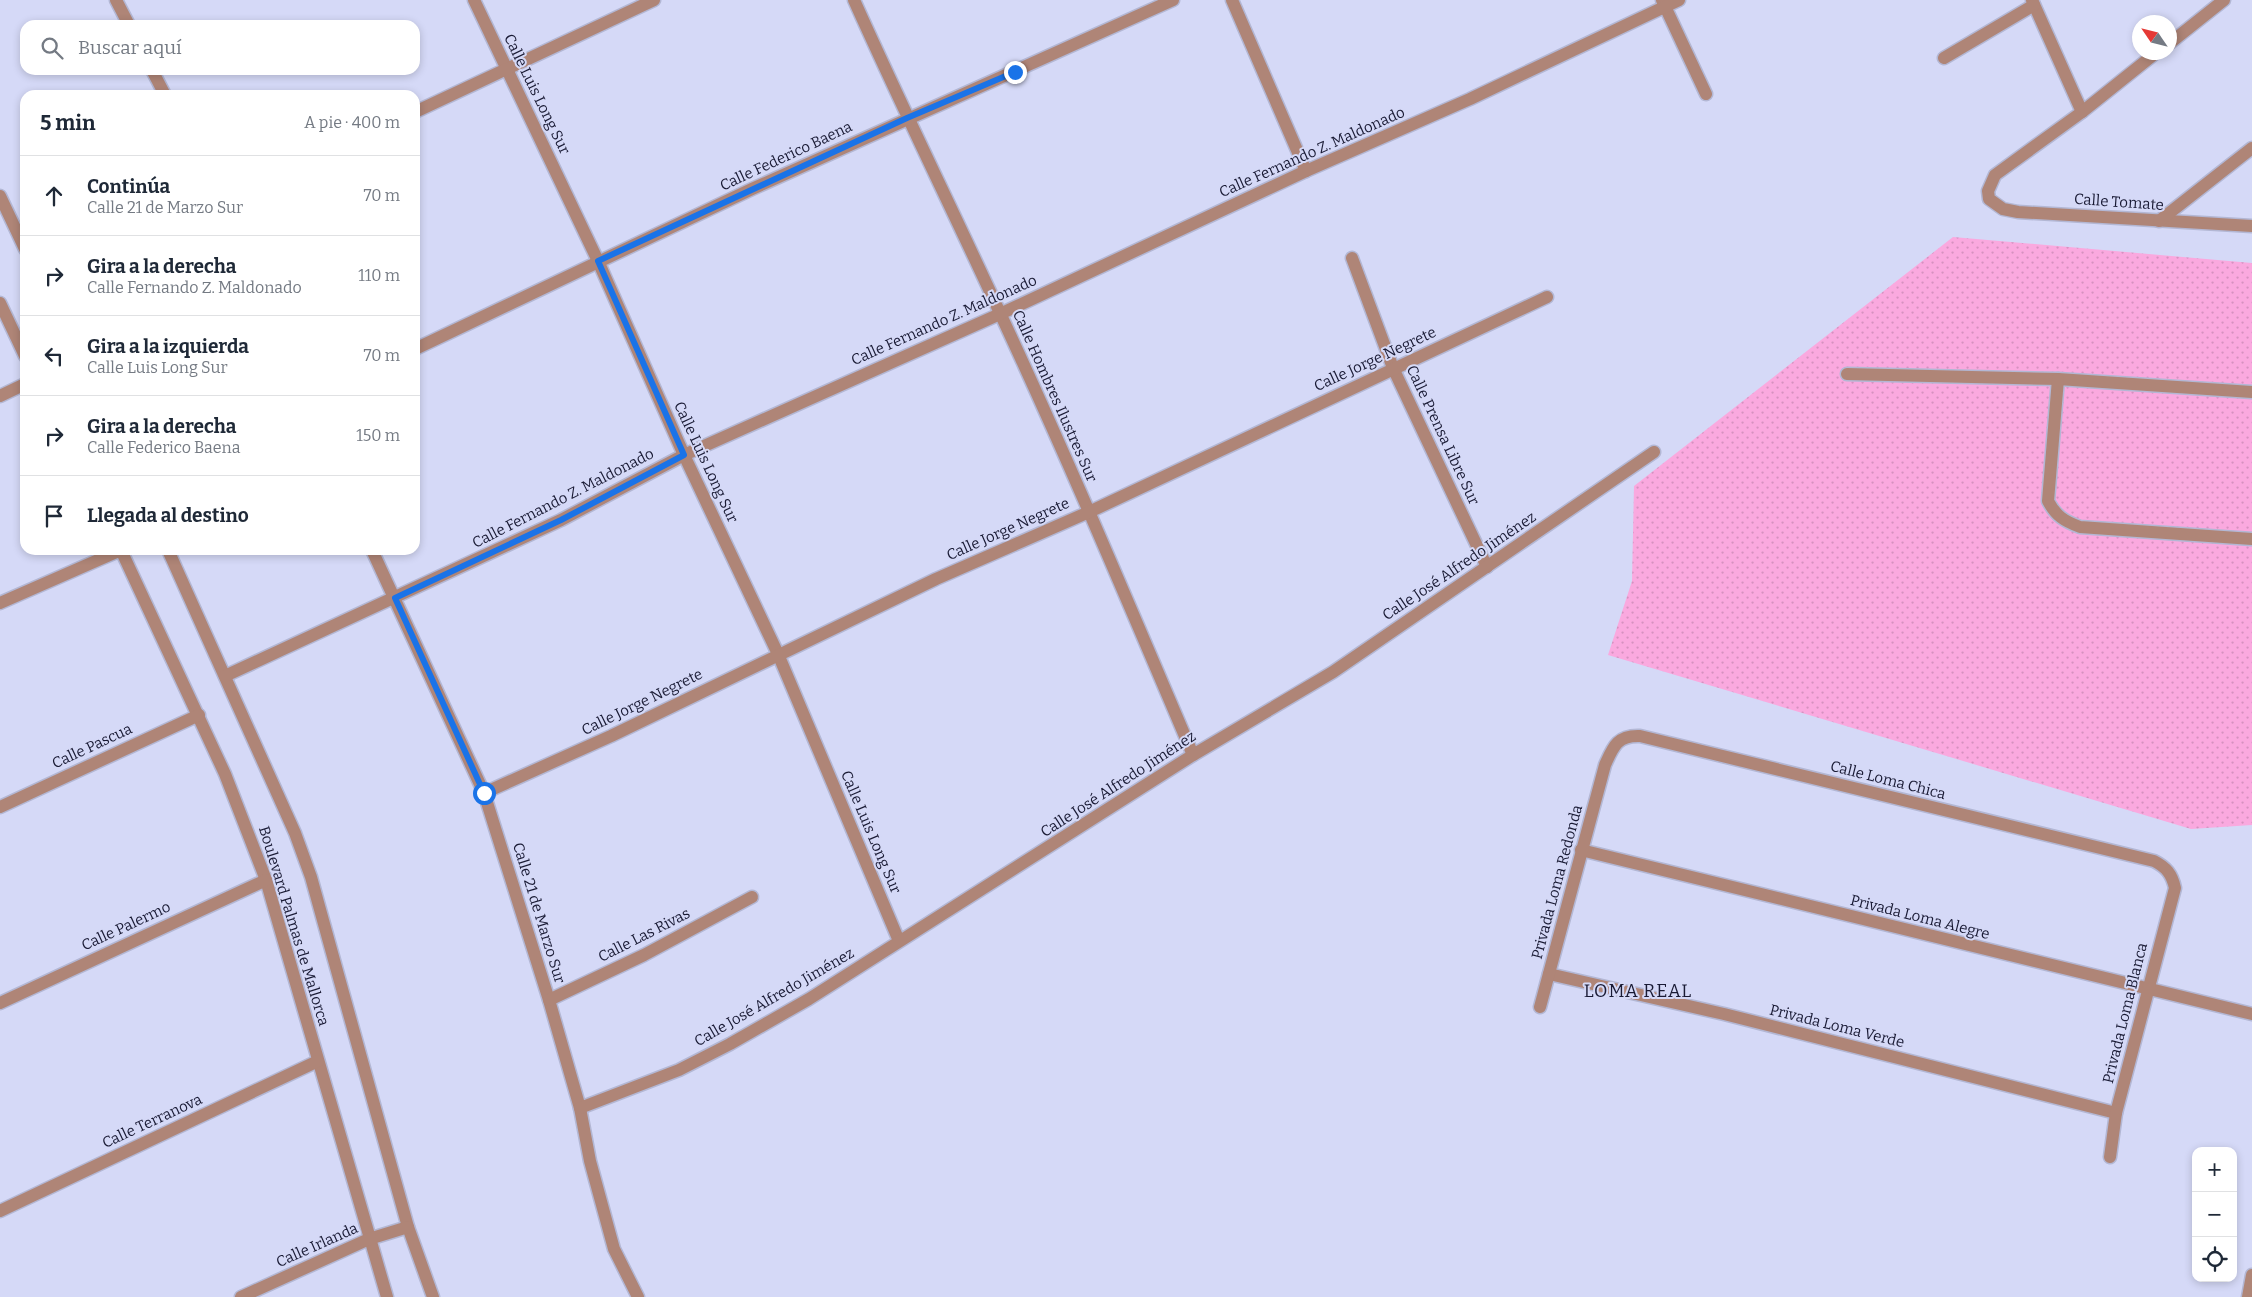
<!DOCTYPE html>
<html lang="es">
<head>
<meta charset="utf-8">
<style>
  body { margin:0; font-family:Bitter,serif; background:#f6f6f7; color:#1f2937 }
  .controls { position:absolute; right:15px; bottom:15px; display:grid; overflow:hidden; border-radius:10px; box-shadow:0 2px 8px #0003 }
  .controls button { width:45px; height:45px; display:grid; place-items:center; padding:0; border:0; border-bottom:1px solid #e0e1e3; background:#fff; color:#1f2937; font:25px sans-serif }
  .compass { position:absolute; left:2132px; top:15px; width:45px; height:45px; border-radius:50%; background:#fff; box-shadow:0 2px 8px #0003; rotate:305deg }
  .stop { position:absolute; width:15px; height:15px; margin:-11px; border:4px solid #1a73e8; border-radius:50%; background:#fff }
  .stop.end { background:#1a73e8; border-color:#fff; box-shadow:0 1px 5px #0008 }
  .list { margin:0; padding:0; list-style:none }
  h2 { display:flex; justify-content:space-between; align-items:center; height:65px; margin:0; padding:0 20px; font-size:21px }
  h2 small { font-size:16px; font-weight:400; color:#747a83 }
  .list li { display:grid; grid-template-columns:32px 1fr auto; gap:15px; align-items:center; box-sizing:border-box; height:80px; padding:0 20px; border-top:1px solid #e0e1e3 }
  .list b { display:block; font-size:19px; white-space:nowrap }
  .list p { margin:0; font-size:16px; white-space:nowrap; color:#747a83 }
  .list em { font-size:16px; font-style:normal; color:#747a83 }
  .icon { flex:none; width:28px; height:28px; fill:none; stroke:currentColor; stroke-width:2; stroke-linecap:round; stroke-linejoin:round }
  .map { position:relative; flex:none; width:2252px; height:1297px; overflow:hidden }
  .search { position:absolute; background:#fff; box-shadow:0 2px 8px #0003; left:20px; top:20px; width:400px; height:55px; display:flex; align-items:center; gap:12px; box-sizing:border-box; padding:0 18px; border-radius:15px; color:#747a83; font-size:19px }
  .panel { position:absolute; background:#fff; box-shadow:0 2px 8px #0003; left:20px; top:90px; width:400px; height:465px; border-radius:15px }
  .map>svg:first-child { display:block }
</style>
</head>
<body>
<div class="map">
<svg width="2252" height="1297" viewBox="0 0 2252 1297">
  <defs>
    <pattern id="grass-dots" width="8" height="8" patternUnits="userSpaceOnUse" patternTransform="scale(1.25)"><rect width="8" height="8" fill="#faa9df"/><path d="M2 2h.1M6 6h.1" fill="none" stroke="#d691c0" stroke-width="1.8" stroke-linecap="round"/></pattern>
  </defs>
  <rect width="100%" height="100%" fill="#d5d9f7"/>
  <polygon fill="url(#grass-dots)" points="1953,237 2252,263 2252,825 2191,829 1608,655 1632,581 1634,486"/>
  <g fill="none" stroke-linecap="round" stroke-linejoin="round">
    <g stroke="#b3b7d4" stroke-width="15">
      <g id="minor">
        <polyline points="116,0 129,25"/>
        <polyline points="474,0 598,261 684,455 778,654 899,941"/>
        <path d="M854 0C901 105 952 209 1000 313 1068 459 1130 607 1193 755"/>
        <polyline points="1232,0 1306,171"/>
        <polyline points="1662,0 1706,94"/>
        <polyline points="2032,0 2082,112"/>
        <polyline points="2170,43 2224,0"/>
        <polyline points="2157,52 2082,112 1995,175 1988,191 1989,199 2003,209 2018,212 2252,226"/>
        <polyline points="1944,58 2034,5"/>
        <polyline points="152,70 165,95"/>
        <polyline points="415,112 654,0"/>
        <polyline points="0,196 25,249"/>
        <polyline points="2159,221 2252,148"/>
        <polyline points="1352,258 1393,368 1487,567"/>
        <polyline points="0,303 25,356"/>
        <polyline points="415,349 752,189 1173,0"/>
        <polyline points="1847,374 2058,379 2252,392"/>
        <path d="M2058 379 2048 501C2056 516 2064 521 2080 527L2252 539"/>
        <polyline points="0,396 25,384"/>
        <polyline points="121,550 225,774 266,880 387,1297"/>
        <polyline points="168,550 295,833 311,877 408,1227 433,1297"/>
        <polyline points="372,550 484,793 549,1000 580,1108 590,1161 614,1249 638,1297"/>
        <polyline points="0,603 121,550"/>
        <polyline points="225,676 561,520 684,455 1000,314 1306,171 1470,99 1679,0"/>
        <polyline points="484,793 611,736 936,579 1089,512 1547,297"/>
        <polyline points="0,807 199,715"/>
        <polyline points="1581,850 2252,1014"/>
        <polyline points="1549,974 1724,1014 2116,1113"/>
        <polyline points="549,1000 644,955 752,897"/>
        <polyline points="0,1003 266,880"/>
        <path d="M1540 1007 1605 765C1613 747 1617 735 1640 736L2154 861C2166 867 2172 874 2175 888L2116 1113 2110 1157"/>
        <polyline points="580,1108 679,1070 730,1044 809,999 1193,755 1333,672 1654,452"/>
        <polyline points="0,1211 318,1061"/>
        <polyline points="241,1297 369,1239 408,1227"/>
        <polyline points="2248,1297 2252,1275"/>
      </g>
    </g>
    <use href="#minor" stroke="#af8577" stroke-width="12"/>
  </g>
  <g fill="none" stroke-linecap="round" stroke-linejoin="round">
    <polyline stroke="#1a73e8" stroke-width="6" points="484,793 395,598 561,520 684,455 598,261 907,118 1015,72"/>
  </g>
  <g text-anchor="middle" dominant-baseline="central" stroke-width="4" stroke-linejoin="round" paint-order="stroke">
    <g font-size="15" fill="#191a34" stroke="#d5d9f7">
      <text transform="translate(537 94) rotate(64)">Calle Luis Long Sur</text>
      <text transform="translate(1312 152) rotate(-24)">Calle Fernando Z. Maldonado</text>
      <text transform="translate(786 156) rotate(-25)">Calle Federico Baena</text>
      <text transform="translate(2119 202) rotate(4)">Calle Tomate</text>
      <text transform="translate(944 320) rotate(-24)">Calle Fernando Z. Maldonado</text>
      <text transform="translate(1375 359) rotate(-25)">Calle Jorge Negrete</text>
      <text transform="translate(1055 396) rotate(66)">Calle Hombres Ilustres Sur</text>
      <text transform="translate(1443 435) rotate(65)">Calle Prensa Libre Sur</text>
      <text transform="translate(706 462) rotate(65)">Calle Luis Long Sur</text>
      <text transform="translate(563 498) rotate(-27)">Calle Fernando Z. Maldonado</text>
      <text transform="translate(1008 529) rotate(-24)">Calle Jorge Negrete</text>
      <text transform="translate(1459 566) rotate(-34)">Calle José Alfredo Jiménez</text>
      <text transform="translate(642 702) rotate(-26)">Calle Jorge Negrete</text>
      <text transform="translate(92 746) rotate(-25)">Calle Pascua</text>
      <text transform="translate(1888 780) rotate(14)">Calle Loma Chica</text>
      <text transform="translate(1118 784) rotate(-33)">Calle José Alfredo Jiménez</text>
      <text transform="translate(871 832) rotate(67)">Calle Luis Long Sur</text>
      <text transform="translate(1557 882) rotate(-75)">Privada Loma Redonda</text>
      <text transform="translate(539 913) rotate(73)">Calle 21 de Marzo Sur</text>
      <text transform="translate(1920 917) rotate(14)">Privada Loma Alegre</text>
      <text transform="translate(126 926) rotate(-25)">Calle Palermo</text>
      <text transform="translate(294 926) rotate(73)">Boulevard Palmas de Mallorca</text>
      <text transform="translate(644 935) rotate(-27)">Calle Las Rivas</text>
      <text transform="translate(774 997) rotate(-30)">Calle José Alfredo Jiménez</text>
      <text transform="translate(2125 1013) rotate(-76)">Privada Loma Blanca</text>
      <text transform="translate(1837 1026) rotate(14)">Privada Loma Verde</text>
      <text transform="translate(152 1121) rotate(-25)">Calle Terranova</text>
      <text transform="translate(317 1245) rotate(-24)">Calle Irlanda</text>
    </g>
    <g font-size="18" letter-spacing="1" fill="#191a34" stroke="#d5d9f7">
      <text x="1638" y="991">LOMA REAL</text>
    </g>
  </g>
</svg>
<div class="controls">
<button>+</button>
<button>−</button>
<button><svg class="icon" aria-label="locate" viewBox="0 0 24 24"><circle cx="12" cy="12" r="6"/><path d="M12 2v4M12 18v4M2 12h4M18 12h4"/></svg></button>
</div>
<svg class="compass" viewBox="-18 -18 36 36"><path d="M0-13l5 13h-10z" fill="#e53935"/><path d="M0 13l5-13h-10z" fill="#747a83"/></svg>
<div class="stop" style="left:484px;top:793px"></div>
<div class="stop end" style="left:1015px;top:72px"></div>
<div class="search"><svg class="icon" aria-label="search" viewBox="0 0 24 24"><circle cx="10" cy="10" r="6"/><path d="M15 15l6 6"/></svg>Buscar aquí</div>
<section class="panel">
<h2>5 min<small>A pie · 400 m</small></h2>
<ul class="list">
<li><svg class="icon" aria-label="ahead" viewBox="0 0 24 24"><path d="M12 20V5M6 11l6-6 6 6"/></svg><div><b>Continúa</b><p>Calle 21 de Marzo Sur</p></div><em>70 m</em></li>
<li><svg class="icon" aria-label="right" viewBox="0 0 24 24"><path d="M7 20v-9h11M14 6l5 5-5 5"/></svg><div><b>Gira a la derecha</b><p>Calle Fernando Z. Maldonado</p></div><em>110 m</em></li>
<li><svg class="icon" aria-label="left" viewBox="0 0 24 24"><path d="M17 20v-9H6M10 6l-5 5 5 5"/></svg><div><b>Gira a la izquierda</b><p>Calle Luis Long Sur</p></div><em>70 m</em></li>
<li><svg class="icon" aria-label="right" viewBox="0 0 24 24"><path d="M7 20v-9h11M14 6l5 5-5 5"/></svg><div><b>Gira a la derecha</b><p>Calle Federico Baena</p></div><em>150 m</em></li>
<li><svg class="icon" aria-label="arrive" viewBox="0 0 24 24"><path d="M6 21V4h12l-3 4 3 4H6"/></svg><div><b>Llegada al destino</b></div></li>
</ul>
</section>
</div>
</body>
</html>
